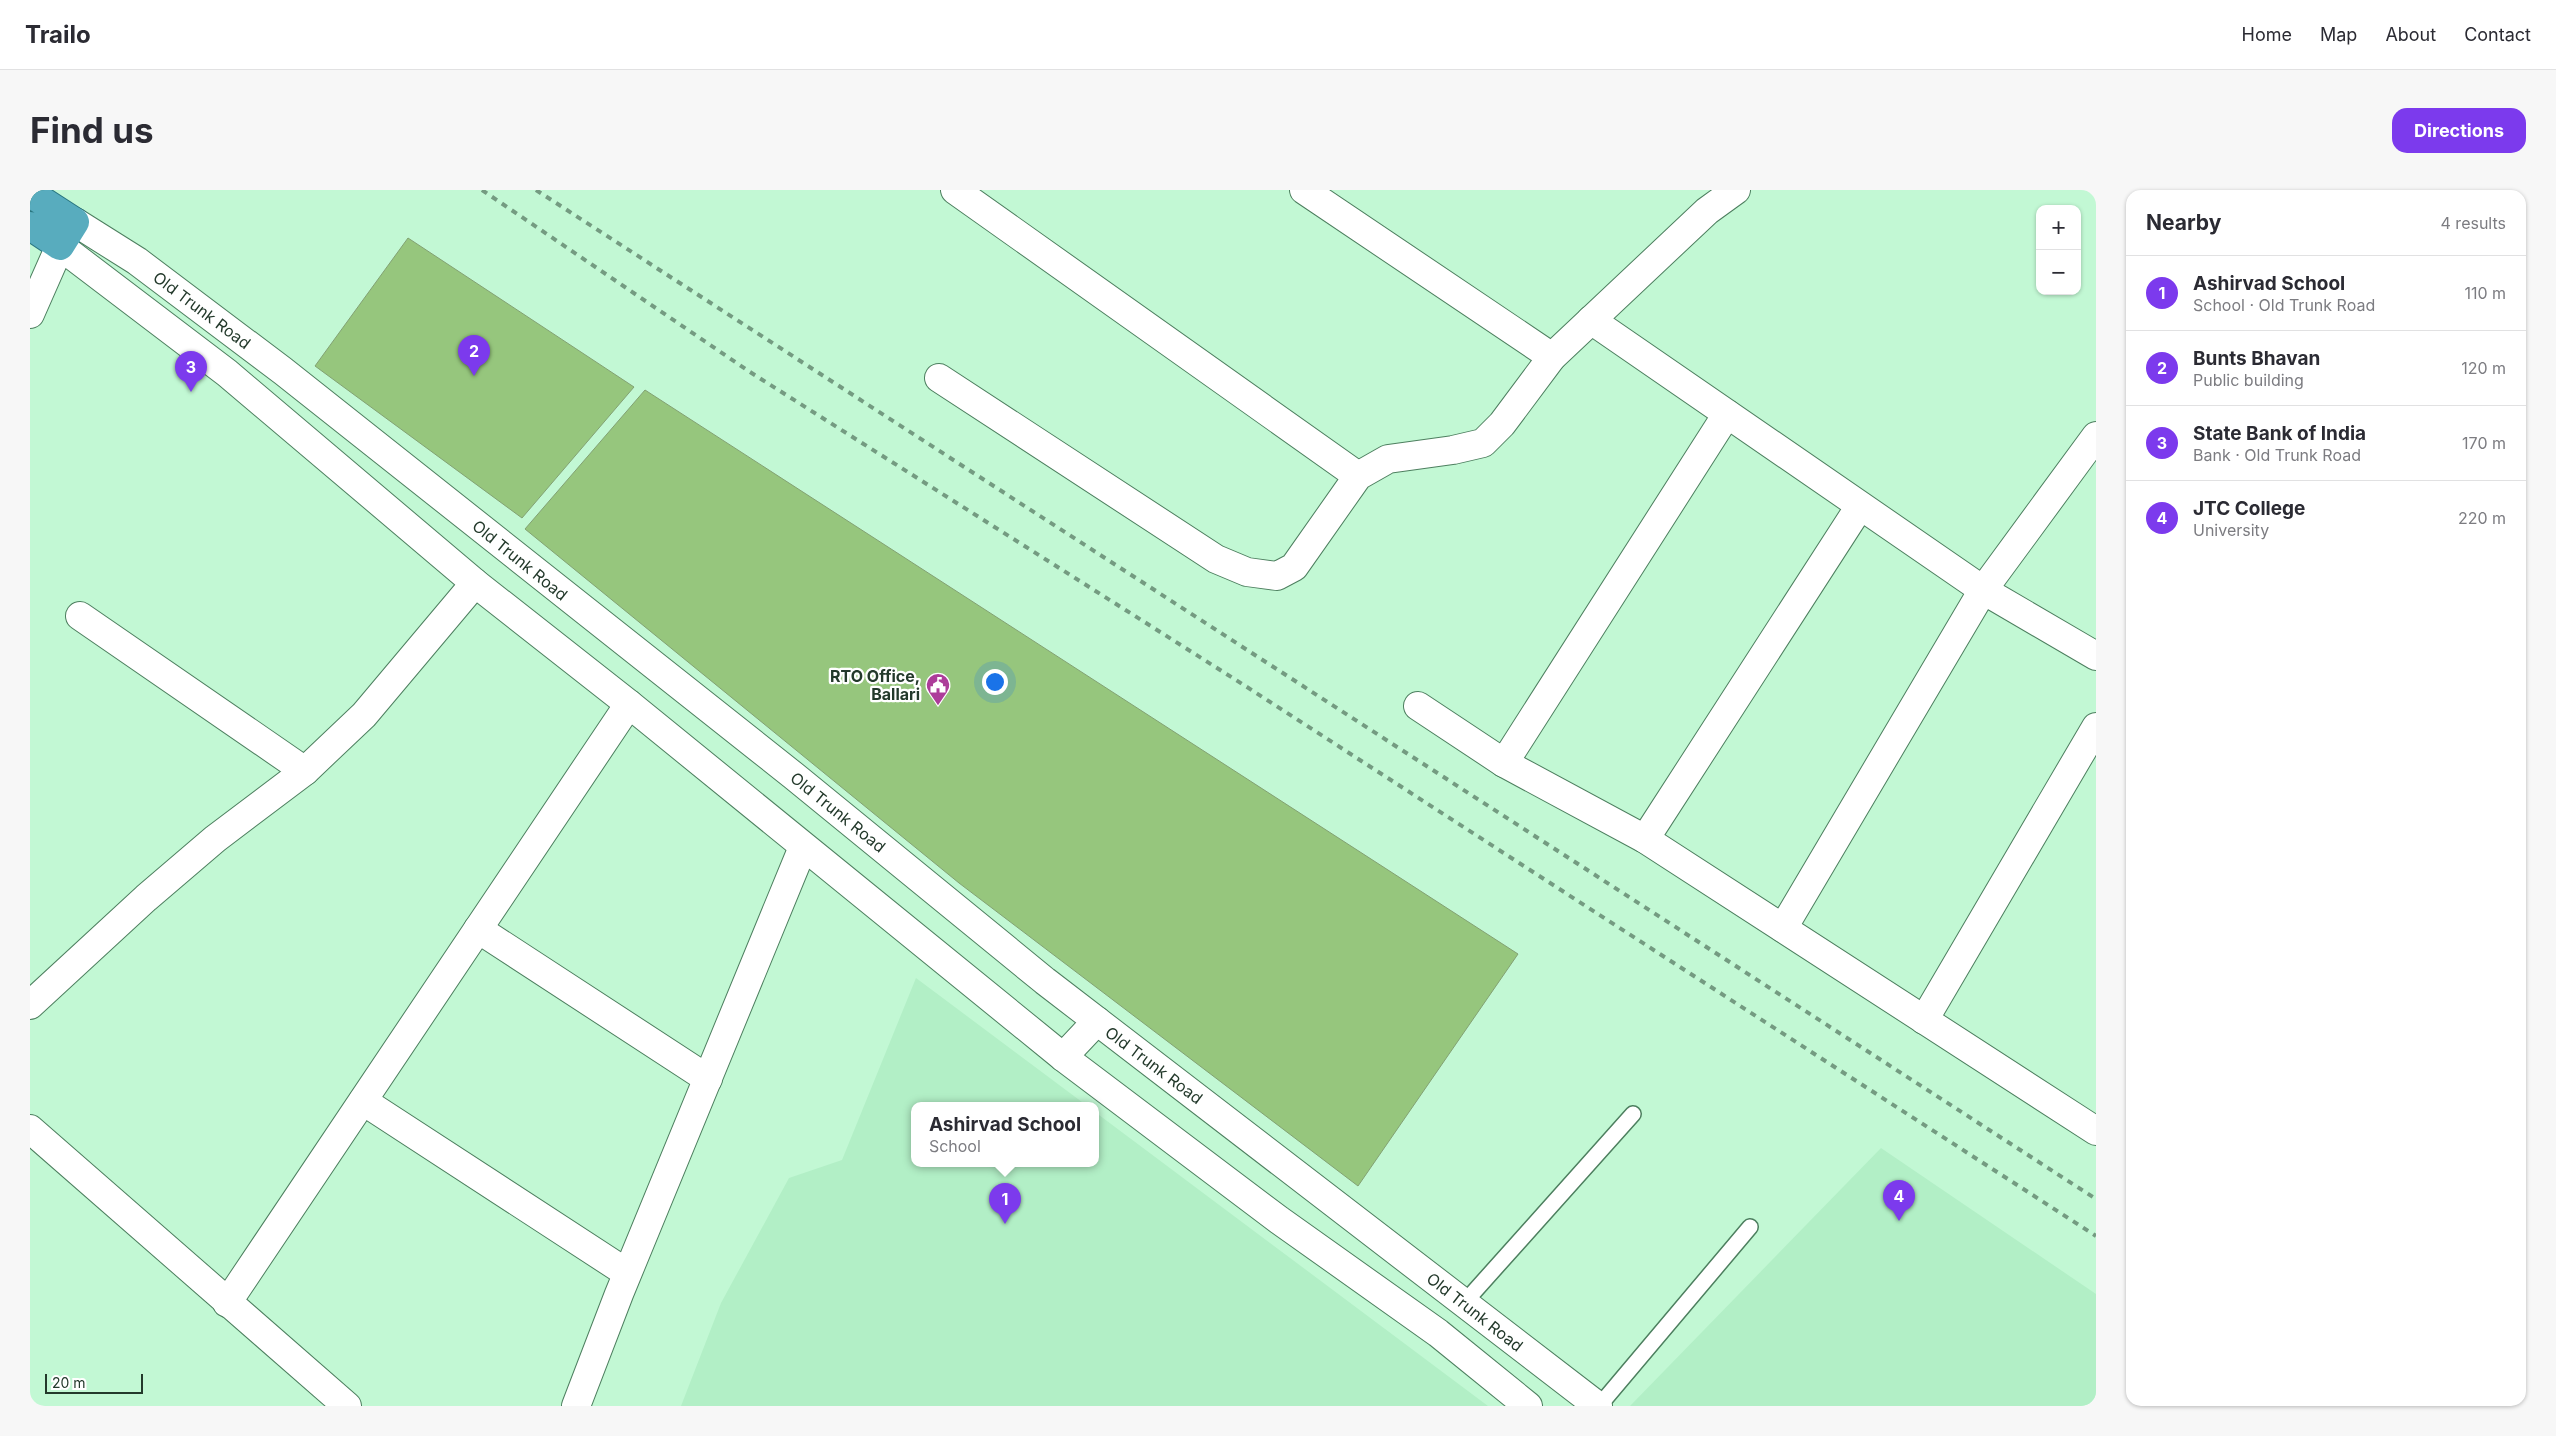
<!DOCTYPE html>
<html lang="en">
<head>
<meta charset="utf-8">
<style>
  body { margin:0; font-family:Inter,sans-serif; background:#f7f7f7; color:#2b2b33 }
  .controls { position:absolute; right:15px; top:15px; display:grid; overflow:hidden; border-radius:10px; box-shadow:0 1px 4px #0004 }
  .controls button { width:45px; height:45px; display:grid; place-items:center; padding:0; border:0; border-bottom:1px solid #e1e1e2; background:#fff; color:#2b2b33; font:25px sans-serif }
  .scale { position:absolute; left:15px; bottom:12px; width:98px; box-sizing:border-box; padding-left:5px; border:2px solid #23392b; border-top:0; font-size:14px; line-height:18px; white-space:nowrap; color:#23392b; -webkit-text-stroke:4px #fff; paint-order:stroke }
  .you { position:absolute; left:964px; top:491px; width:18px; height:18px; margin:-12px; border:4px solid #fff; border-radius:50%; background:#1a73e8; box-shadow:0 0 0 8px #1a73e833 }
  .badge { display:grid; place-items:center; width:32px; height:32px; border-radius:50%; background:#7c3aed; color:#fff; font-size:16px; font-weight:700 }
  .pin { position:absolute; translate:-50% -41px; filter:drop-shadow(0 1px 2px #0008) }
  .pin::after { content:''; position:absolute; top:26px; width:18px; height:15px; background:inherit; clip-path:polygon(0 0,100% 0,50% 100%) }
  .popup { position:absolute; left:881px; top:912px; width:188px; height:65px; box-sizing:border-box; display:grid; place-content:center; border-radius:10px; background:#fff; filter:drop-shadow(0 1px 4px #0005); font-size:16px; white-space:nowrap; color:#7c7c81 }
  .popup b { font-size:19px; color:#2b2b33 }
  .popup::after { content:''; position:absolute; left:50%; top:100%; margin-left:-10px; border:10px solid transparent; border-top-color:#fff }
  .list { margin:0; padding:0; list-style:none }
  h2 { display:flex; justify-content:space-between; align-items:center; height:65px; margin:0; padding:0 20px; font-size:21px }
  h2 small { font-size:16px; font-weight:400; color:#7c7c81 }
  .list li { display:grid; grid-template-columns:32px 1fr auto; gap:15px; align-items:center; box-sizing:border-box; height:75px; padding:0 20px; border-top:1px solid #e1e1e2 }
  .list b { display:block; font-size:19px; white-space:nowrap }
  .list p { margin:0; font-size:16px; white-space:nowrap; color:#7c7c81 }
  .list em { font-size:16px; font-style:normal; color:#7c7c81 }
  .map { position:relative; flex:none; width:2066px; height:1216px; overflow:hidden; border-radius:15px }
  header { display:flex; align-items:center; gap:30px; box-sizing:border-box; height:70px; padding:0 25px; background:#fff; border-bottom:1px solid #e1e1e2 }
  header strong { font-size:24px }
  nav { display:flex; gap:28px; margin-inline-start:auto; font-size:18px }
  .intro { display:flex; align-items:center; justify-content:space-between; box-sizing:border-box; height:120px; padding:0 30px }
  h1 { margin:0; font-size:35px }
  .button { padding:12px 22px; border-radius:15px; background:#7c3aed; color:#fff; font-size:18px; font-weight:700 }
  main { display:flex; gap:30px; padding:0 30px }
  aside { flex:1; background:#fff; border-radius:15px; box-shadow:0 1px 4px #0004 }
  .map>svg:first-child { display:block }
</style>
</head>
<body>
<header>
<strong>Trailo</strong>
<nav><a>Home</a><a>Map</a><a>About</a><a>Contact</a></nav>
</header>
<div class="intro"><h1>Find us</h1><a class="button">Directions</a></div>
<main>
<div class="map">
<svg width="2066" height="1216" viewBox="0 0 2066 1216">
  <rect width="100%" height="100%" fill="#c2f8d4"/>
  <g fill="#b2efc6">
    <polygon points="886,788 1056,915 885,915 885,973 1065,973 1065,922 1458,1216 651,1216 691,1113 759,988 812,970"/>
    <polygon points="1851,958 2066,1104 2066,1216 1600,1216"/>
  </g>
  <g fill="#96c67d" stroke="#82a173">
    <polygon points="378,48 604,197 492,328 285,176"/>
    <polygon points="615,200 1488,764 1328,996 929,693 495,339"/>
  </g>
  <g fill="none" stroke-linecap="round" stroke-linejoin="round">
    <g stroke="#4d7f5f" stroke-width="18">
      <g id="service">
        <polyline points="1434,1113 1603,924"/>
        <polyline points="1569,1216 1720,1037"/>
      </g>
    </g>
    <g stroke="#4d7f5f" stroke-width="30">
      <g id="minor">
        <polyline points="925,0 1328,286"/>
        <polyline points="1274,0 1522,167"/>
        <polyline points="1561,130 1953,400 2066,466"/>
        <polyline points="909,188 1186,369 1217,382 1247,386 1264,377 1328,286 1358,269 1423,260 1453,253 1472,234 1522,167 1677,21 1706,0"/>
        <polyline points="50,426 275,581"/>
        <polyline points="1388,516 1474,573 1615,649 2066,941"/>
        <polyline points="1474,573 1697,224"/>
        <polyline points="1615,649 1830,316"/>
        <polyline points="1753,738 1953,400 2066,246"/>
        <polyline points="448,739 678,889"/>
        <polyline points="0,815 116,708 185,649 275,581 334,525 445,393"/>
        <polyline points="1894,830 2066,537"/>
        <polyline points="333,911 597,1083"/>
        <polyline points="0,939 317,1216"/>
        <polyline points="197,1113 599,514"/>
        <polyline points="546,1216 589,1104 773,657"/>
      </g>
    </g>
    <g stroke="#4d7f5f" stroke-width="30">
      <g id="tertiary">
        <polyline points="45,32 107,71 253,181 764,586 1015,791 1568,1216"/>
        <polyline points="0,124 30,56 197,183 445,393 599,514 1033,867 1249,1030 1408,1143 1498,1216"/>
        <polyline points="1033,867 1067,831"/>
      </g>
    </g>
    <g stroke="#2a7680" stroke-width="30">
      <polyline id="trunk" points="0,3 45,32 30,56 0,36"/>
    </g>
    <use href="#service" stroke="#fff" stroke-width="15"/>
    <use href="#minor" stroke="#fff" stroke-width="28"/>
    <use href="#tertiary" stroke="#fff" stroke-width="28"/>
    <use href="#trunk" stroke="#58acbe" stroke-width="28"/>
    <g stroke="#749b81" stroke-width="4" stroke-dasharray="6 6" stroke-linecap="butt">
      <polyline points="452,0 720,182 1217,497 2066,1046"/>
      <polyline points="506,0 2066,1009"/>
    </g>
  </g>
  <defs>
    <g id="civic-pin" transform="scale(1.25)"><path d="M0 17L-7.5 6A9.5 9.5 0 1 1 7.5 6Z" fill="#ad3d9a" stroke="#fff"/><path d="M-.6-6.5H3V-4.5H.6V-3L4-1V1h2V6H-6V1h2V-1L-.6-3ZM-1.2 2.5V6h2.4V2.5Z" fill="#fff"/></g>
  </defs>
  <g fill-rule="evenodd">
    <use href="#civic-pin" x="908" y="495"/>
  </g>
  <g text-anchor="middle" dominant-baseline="central" stroke-width="4.5" stroke-linejoin="round" paint-order="stroke">
    <g font-size="16" fill="#23392b" stroke="#fff">
      <text transform="translate(172 120) rotate(37)">Old Trunk Road</text>
      <text transform="translate(490 370) rotate(39)">Old Trunk Road</text>
      <text transform="translate(808 622) rotate(39)">Old Trunk Road</text>
      <text transform="translate(1124 875) rotate(37)">Old Trunk Road</text>
      <text transform="translate(1445 1122) rotate(38)">Old Trunk Road</text>
    </g>
    <g font-size="16" font-weight="bold" fill="#23392b" stroke="#fff" text-anchor="end">
      <text x="890" y="486">RTO Office,<tspan x="890" dy="18">Ballari</tspan></text>
    </g>
  </g>
</svg>
<div class="controls">
<button>+</button>
<button>−</button>
</div>
<div class="scale">20 m</div>
<div class="you"></div>
<div class="pin badge" style="left:975px;top:1034px">1</div>
<div class="popup"><b>Ashirvad School</b>School</div>
<div class="pin badge" style="left:444px;top:186px">2</div>
<div class="pin badge" style="left:161px;top:202px">3</div>
<div class="pin badge" style="left:1869px;top:1031px">4</div>
</div>
<aside>
<h2>Nearby<small>4 results</small></h2>
<ul class="list">
<li><span class="badge">1</span><div><b>Ashirvad School</b><p>School · Old Trunk Road</p></div><em>110 m</em></li>
<li><span class="badge">2</span><div><b>Bunts Bhavan</b><p>Public building</p></div><em>120 m</em></li>
<li><span class="badge">3</span><div><b>State Bank of India</b><p>Bank · Old Trunk Road</p></div><em>170 m</em></li>
<li><span class="badge">4</span><div><b>JTC College</b><p>University</p></div><em>220 m</em></li>
</ul>
</aside>
</main>
</body>
</html>
